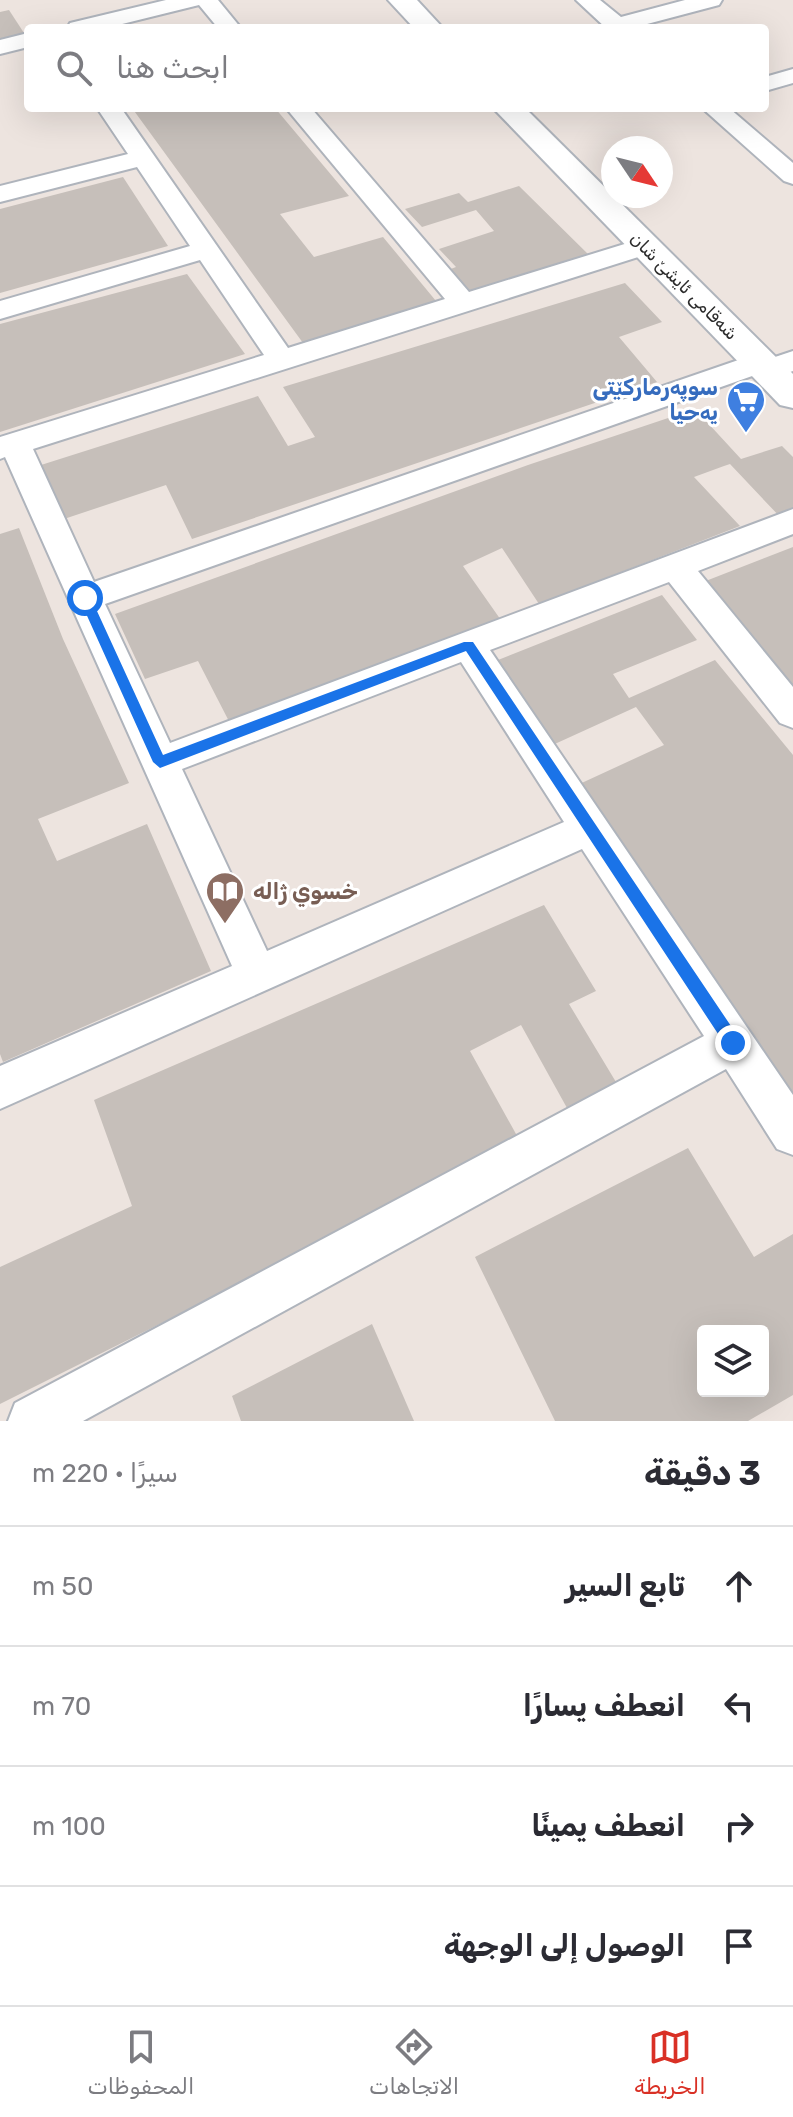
<!DOCTYPE html>
<html lang="ar">
<head>
<meta charset="utf-8">
<style>
  body { margin:0; font-family:Rubik,Vazirmatn,sans-serif; background:#f2f2f3; color:#2b2b33; direction:rtl }
  .controls { position:absolute; right:24px; bottom:24px; display:grid; overflow:hidden; border-radius:8px; box-shadow:0 8px 32px #0002 }
  .controls button { width:72px; height:72px; display:grid; place-items:center; padding:0; border:0; border-bottom:2px solid #e1e1e2; background:#fff; color:#2b2b33; font:40px sans-serif }
  .compass { position:absolute; left:601px; top:136px; width:72px; height:72px; border-radius:50%; background:#fff; box-shadow:0 8px 32px #0002; rotate:125deg }
  .stop { position:absolute; width:24px; height:24px; margin:-18px; border:6px solid #1a73e8; border-radius:50%; background:#fff }
  .stop.end { background:#1a73e8; border-color:#fff; box-shadow:0 2px 8px #0008 }
  .list { margin:0; padding:0; list-style:none }
  h2 { display:flex; justify-content:space-between; align-items:center; height:104px; margin:0; padding:0 32px; font-size:34px }
  h2 small { font-size:26px; font-weight:400; color:#7c7c81 }
  .list li { display:grid; grid-template-columns:52px 1fr auto; gap:24px; align-items:center; box-sizing:border-box; height:120px; padding:0 32px; border-top:2px solid #e1e1e2 }
  .list b { display:block; font-size:30px; white-space:nowrap }
  .list em { font-size:26px; font-style:normal; color:#7c7c81 }
  .icon { flex:none; width:44px; height:44px; fill:none; stroke:currentColor; stroke-width:2; stroke-linecap:round; stroke-linejoin:round }
  .map { position:relative; flex:none; width:793px; height:1421px; overflow:hidden; direction:ltr }
  .search { position:absolute; background:#fff; box-shadow:0 8px 32px #0002; left:24px; right:24px; top:24px; height:88px; display:flex; align-items:center; gap:20px; box-sizing:border-box; padding:0 28px; border-radius:8px; color:#7c7c81; font-size:30px }
  .sheet { height:584px; background:#fff }
  nav { display:flex; justify-content:space-around; align-items:center; box-sizing:border-box; height:112px; border-top:2px solid #e1e1e2; background:#fff; font-size:22px; color:#7c7c81 }
  nav a { display:grid; justify-items:center; gap:4px }
  nav .on { color:#d93025 }
  .map>svg:first-child { display:block }
</style>
</head>
<body>
<div class="map">
<svg width="793" height="1421" viewBox="0 0 793 1421">
  <rect width="100%" height="100%" fill="#ede4df"/>
  <g fill="#c6bfba" fill-rule="evenodd">
    <polygon points="9,10 24,33 0,39 0,12"/>
    <polygon points="132,108 275,108 349,196 280,214 314,257 383,237 436,301 303,343"/>
    <polygon points="123,177 168,246 0,293 0,209"/>
    <polygon points="519,186 590,256 470,295 448,270 456,267 439,249 494,231 476,210 422,227 405,209 459,193 468,202"/>
    <polygon points="187,274 245,354 0,432 0,324"/>
    <polygon points="625,283 662,322 619,337 657,382 192,539 166,485 64,519 41,465 258,396 288,446 315,437 283,387"/>
    <polygon points="695,409 741,459 782,446 793,457 793,513 781,518 730,464 724,466 694,477 740,526 539,604 502,548 463,566 503,623 235,733 198,661 145,679 115,614 528,465"/>
    <polygon points="19,528 63,639 129,783 38,819 47,839 57,861 147,824 211,971 3,1062 0,1054 0,534"/>
    <polygon points="793,547 793,703 698,584"/>
    <polygon points="662,595 697,640 613,674 629,698 715,660 793,755 793,1110 573,787 664,745 636,707 546,748 488,664"/>
    <polygon points="544,905 596,991 569,1004 622,1092 572,1117 521,1025 470,1051 521,1143 0,1404 0,1267 132,1206 94,1100"/>
    <path d="M688 1148 754 1257 793 1234V1395L748 1421H555L475 1257ZM703 1331H763V1391H703Z"/>
    <polygon points="372,1324 414,1421 241,1421 232,1396"/>
  </g>
  <g fill="none" stroke-linecap="round" stroke-linejoin="round">
    <g stroke="#afb4bc" stroke-width="4">
      <g id="minor">
        <polygon points="166,0 218,0 241,28 218,28 199,5 106,28 67,28 70,23"/>
        <polygon points="576,0 600,0 621,17 685,0 722,0 719,5 632,28 606,28"/>
        <polygon points="28,33 28,47 0,54 0,40"/>
        <polygon points="793,69 793,83 765,91 765,77"/>
        <path d="M97 108H121L288 348 445 299 286 108H311L469 292 644 238 654 240 657 246 654 252 33 449 94 582 750 356 760 353 772 358 793 351V371L767 380 755 375 105 604 170 743 793 509V534L698 571 793 687V728L780 723 669 582 490 650 793 1095V1155L777 1149 726 1069 83 1421H8L15 1403 704 1036 582 849 0 1109V1066L232 966 5 457 0 459V437L264 355 200 260 0 319V301L190 246 137 167 0 202V186L128 154ZM461 662 564 822 267 951 182 769Z"/>
        <polygon points="702,108 729,108 793,163 793,184 784,181"/>
      </g>
    </g>
    <g stroke="#afb4bc" stroke-width="4">
      <g id="tertiary">
        <polygon points="388,0 417,0 443,28 414,28"/>
        <polygon points="493,108 525,108 793,374 793,408 780,405"/>
      </g>
    </g>
    <use href="#minor" fill="#fff" fill-rule="evenodd"/>
    <use href="#tertiary" fill="#fff" fill-rule="evenodd"/>
  </g>
  <polygon fill="#1a73e8" points="85,593 91,598 163,755 464,642 473,642 739,1038 739,1049 728,1049 466,651 160,768 153,762 79,598"/>
  <defs>
    <g id="supermarket-pin" transform="scale(2)"><path d="M0 17L-7.5 6A9.5 9.5 0 1 1 7.5 6Z" fill="#3f7fe0" stroke="#fff"/><path d="M-6-5.5h2.5l.6 2H6L4.5 2H-2.5L-4.4-4H-6ZM-1.5 3.2a1.3 1.3 0 1 0 .1 0ZM3 3.2a1.3 1.3 0 1 0 .1 0Z" fill="#fff"/></g>
    <g id="library-pin" transform="scale(2)"><path d="M0 17L-7.5 6A9.5 9.5 0 1 1 7.5 6Z" fill="#8d6e63" stroke="#fff"/><path d="M-6-4Q-3-5.5-.7-3.5V5Q-3 3-6 4ZM6-4Q3-5.5 .7-3.5V5Q3 3 6 4Z" fill="#fff"/></g>
  </defs>
  <g fill-rule="evenodd">
    <use href="#supermarket-pin" x="746" y="400"/>
    <use href="#library-pin" x="225" y="891"/>
  </g>
  <g text-anchor="middle" dominant-baseline="central" stroke-width="6" stroke-linejoin="round" paint-order="stroke">
    <g font-size="18" fill="#2c2c2c" stroke="#fff">
      <text transform="translate(684 286) rotate(45)">شەقامی ئایشێ شان</text>
    </g>
    <g font-size="22" font-weight="bold" fill="#366cbe" stroke="#fff" text-anchor="end">
      <text x="718" y="387">سوپەرمارکێتی<tspan x="718" dy="25">یەحیا</tspan></text>
    </g>
    <g font-size="22" font-weight="bold" fill="#785e54" stroke="#fff" text-anchor="start">
      <text x="253" y="891">خسوي ژاله</text>
    </g>
  </g>
</svg>
<div class="controls">
<button><svg class="icon" aria-label="layers" viewBox="0 0 24 24"><path d="M12 4l9 5-9 5-9-5zM3 14l9 5 9-5"/></svg></button>
</div>
<svg class="compass" viewBox="-18 -18 36 36"><path d="M0-13l5 13h-10z" fill="#e53935"/><path d="M0 13l5-13h-10z" fill="#7c7c81"/></svg>
<div class="stop" style="left:85px;top:598px"></div>
<div class="stop end" style="left:733px;top:1043px"></div>
<div class="search"><svg class="icon" aria-label="search" viewBox="0 0 24 24"><circle cx="10" cy="10" r="6"/><path d="M15 15l6 6"/></svg>ابحث هنا</div>
</div>
<section class="sheet">
<h2>3 دقيقة<small>سيرًا · 220 m</small></h2>
<ul class="list">
<li><svg class="icon" aria-label="ahead" viewBox="0 0 24 24"><path d="M12 20V5M6 11l6-6 6 6"/></svg><div><b>تابع السير</b></div><em>50 m</em></li>
<li><svg class="icon" aria-label="left" viewBox="0 0 24 24"><path d="M17 20v-9H6M10 6l-5 5 5 5"/></svg><div><b>انعطف يسارًا</b></div><em>70 m</em></li>
<li><svg class="icon" aria-label="right" viewBox="0 0 24 24"><path d="M7 20v-9h11M14 6l5 5-5 5"/></svg><div><b>انعطف يمينًا</b></div><em>100 m</em></li>
<li><svg class="icon" aria-label="arrive" viewBox="0 0 24 24"><path d="M6 21V4h12l-3 4 3 4H6"/></svg><div><b>الوصول إلى الوجهة</b></div></li>
</ul>
</section>
<nav>
<a class="on"><svg class="icon" aria-label="map" viewBox="0 0 24 24"><path d="M3 6l6-2 6 2 6-2v14l-6 2-6-2-6 2zM9 4v14M15 6v14"/></svg>الخريطة</a>
<a><svg class="icon" aria-label="directions" viewBox="0 0 24 24"><path d="M12 3l9 9-9 9-9-9zM9 14v-3h6M13 9l2 2-2 2"/></svg>الاتجاهات</a>
<a><svg class="icon" aria-label="saved" viewBox="0 0 24 24"><path d="M7 4h10v16l-5-4-5 4z"/></svg>المحفوظات</a>
</nav>
</body>
</html>
